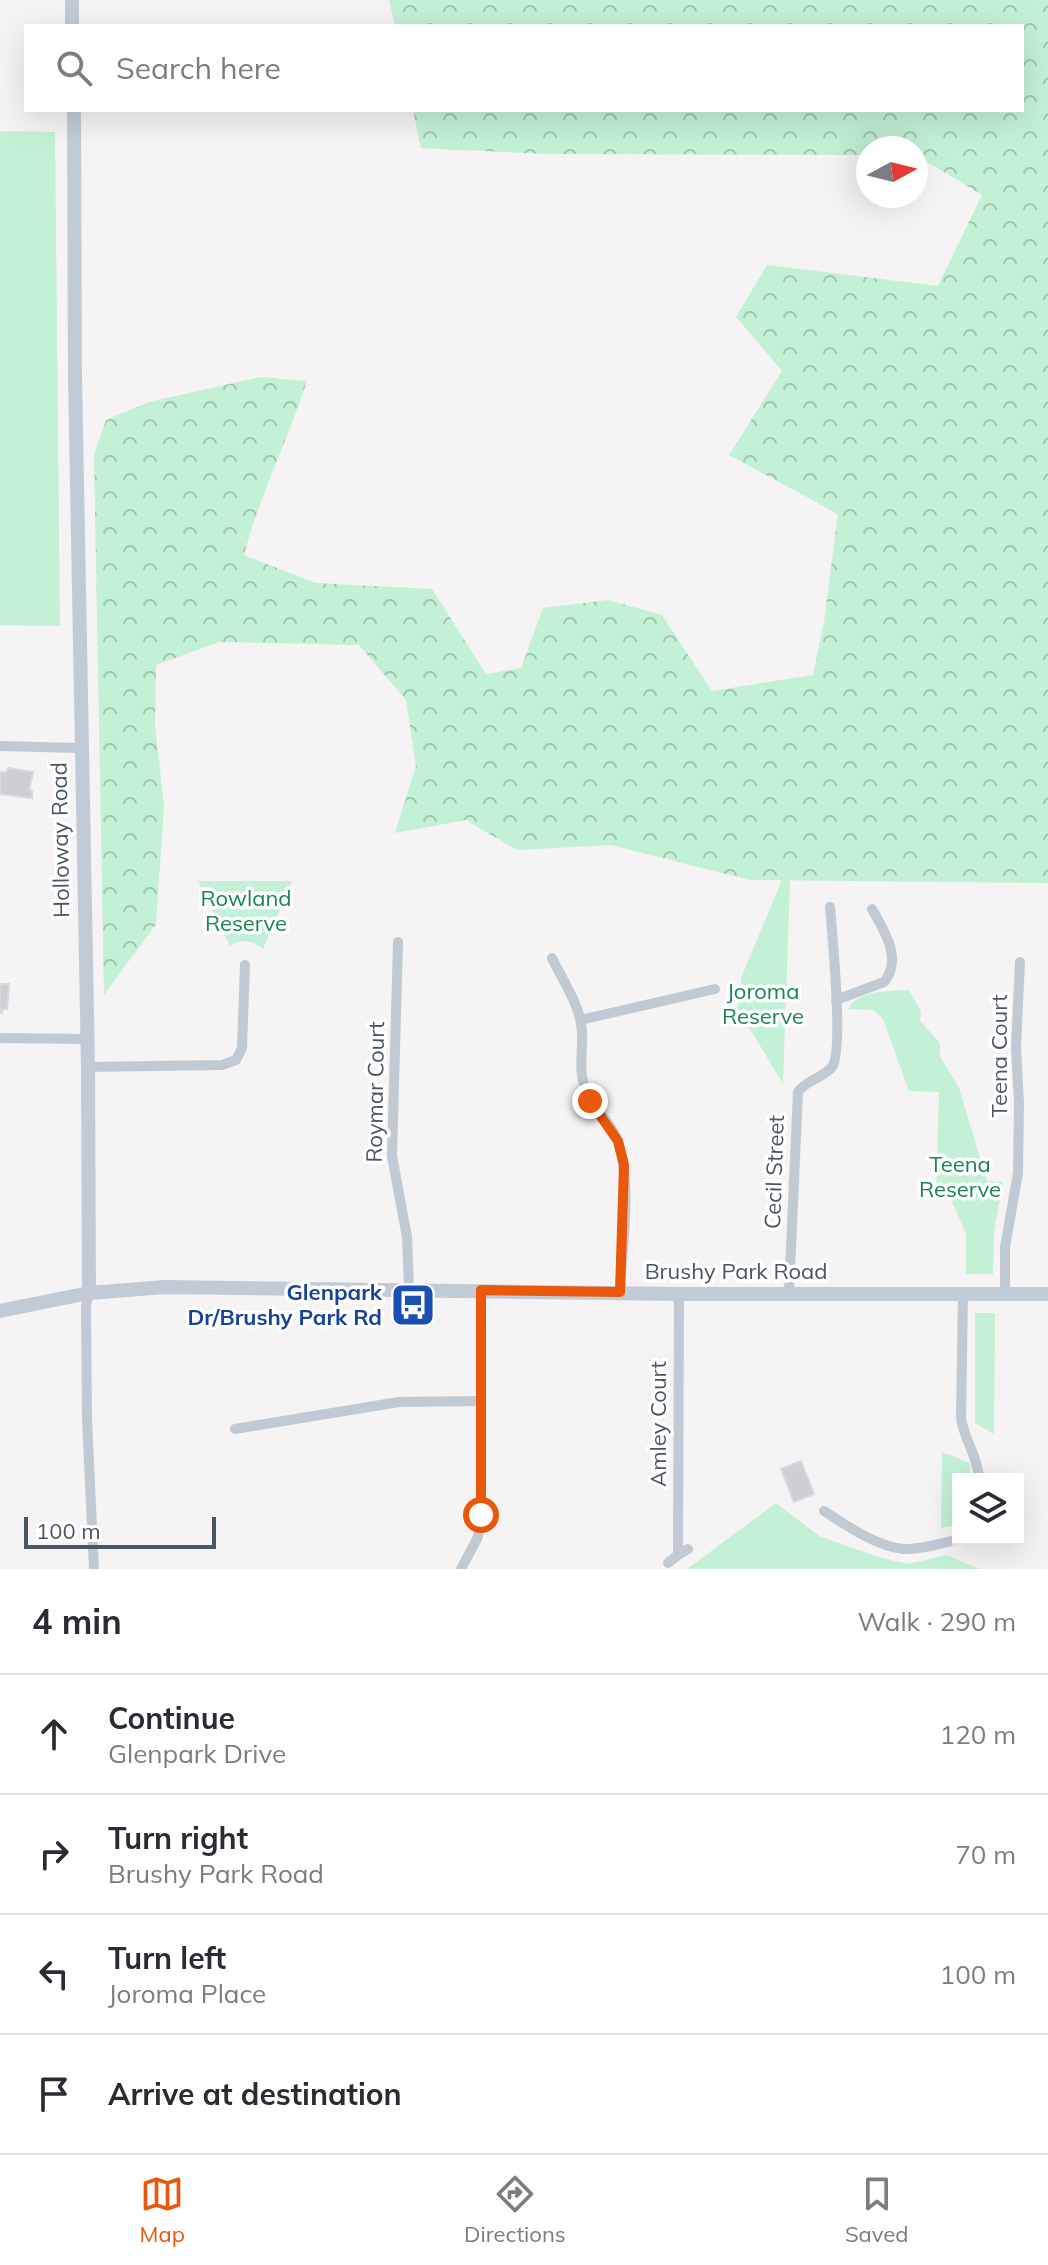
<!DOCTYPE html>
<html lang="en">
<head>
<meta charset="utf-8">
<style>
  body { margin:0; font-family:Mulish,sans-serif; background:#f7f7f7; color:#2b2b33 }
  .controls { position:absolute; right:24px; bottom:24px; display:grid; overflow:hidden; border-radius:0px; box-shadow:0 8px 32px #0002 }
  .controls button { width:72px; height:72px; display:grid; place-items:center; padding:0; border:0; border-bottom:2px solid #e1e1e2; background:#fff; color:#2b2b33; font:40px sans-serif }
  .compass { position:absolute; left:856px; top:136px; width:72px; height:72px; border-radius:50%; background:#fff; box-shadow:0 8px 32px #0002; rotate:83deg }
  .scale { position:absolute; left:24px; bottom:20px; width:192px; box-sizing:border-box; padding-left:8px; border:4px solid #4a5661; border-top:0; font-size:22px; line-height:28px; white-space:nowrap; color:#4a5661; -webkit-text-stroke:6px #fff; paint-order:stroke }
  .stop { position:absolute; width:24px; height:24px; margin:-18px; border:6px solid #ea580c; border-radius:50%; background:#fff }
  .stop.end { background:#ea580c; border-color:#fff; box-shadow:0 2px 8px #0008 }
  .list { margin:0; padding:0; list-style:none }
  h2 { display:flex; justify-content:space-between; align-items:center; height:104px; margin:0; padding:0 32px; font-size:34px }
  h2 small { font-size:26px; font-weight:400; color:#7c7c81 }
  .list li { display:grid; grid-template-columns:52px 1fr auto; gap:24px; align-items:center; box-sizing:border-box; height:120px; padding:0 32px; border-top:2px solid #e1e1e2 }
  .list b { display:block; font-size:30px; white-space:nowrap }
  .list p { margin:0; font-size:26px; white-space:nowrap; color:#7c7c81 }
  .list em { font-size:26px; font-style:normal; color:#7c7c81 }
  .icon { flex:none; width:44px; height:44px; fill:none; stroke:currentColor; stroke-width:2; stroke-linecap:round; stroke-linejoin:round }
  .map { position:relative; flex:none; width:1048px; height:1569px; overflow:hidden }
  .search { position:absolute; background:#fff; box-shadow:0 8px 32px #0002; left:24px; right:24px; top:24px; height:88px; display:flex; align-items:center; gap:20px; box-sizing:border-box; padding:0 28px; border-radius:0px; color:#7c7c81; font-size:30px }
  .sheet { height:584px; background:#fff }
  nav { display:flex; justify-content:space-around; align-items:center; box-sizing:border-box; height:112px; border-top:2px solid #e1e1e2; background:#fff; font-size:22px; color:#7c7c81 }
  nav a { display:grid; justify-items:center; gap:4px }
  nav .on { color:#ea580c }
  .map>svg:first-child { display:block }
</style>
</head>
<body>
<div class="map">
<svg width="1048" height="1569" viewBox="0 0 1048 1569">
  <defs>
    <pattern id="forest-crowns" width="20" height="18" patternUnits="userSpaceOnUse" patternTransform="scale(2)"><rect width="20" height="18" fill="#c3f1d5"/><path d="M2 6a3 3 0 1 1 6 0M12 15a3 3 0 1 1 6 0" fill="none" stroke="#a0c6b0"/></pattern>
  </defs>
  <rect width="100%" height="100%" fill="#f5f3f3"/>
  <path fill="url(#forest-crowns)" d="M389 0H1048V883L750 880 611 845 517 850 466 820 395 833 416 766 406 700 359 645 219 642 156 665 155 725 164 806 156 924 104 995 94 455 106 420 149 402 261 377 307 381C288 440 259 496 244 555L316 583 432 589 486 674 521 668 543 608 608 600 662 615 712 691 813 675 824 622 838 514 729 455 782 371 736 317 767 265 938 286 982 195 916 155V148H868V155L546 154 421 148 413 110H1022V26H395Z"/>
  <g fill="#c3f1d5">
    <polygon points="0,131 55,132 60,626 0,625"/>
    <polygon points="782,880 790,880 783,1084 737,1007 742,992 741,978"/>
    <path d="M198 881H292L263 949C253 940 241 938 230 946Z"/>
    <path d="M909 990 921 1012 920 1021 940 1043V1056L959 1088 987 1181 1003 1182 994 1232 993 1274H966V1233L950 1198 936 1197 939 1092 909 1091 883 1019 874 1010 848 1009C858 990 889 991 909 990Z"/>
    <polygon points="975,1313 995,1313 994,1434 975,1423"/>
    <polygon points="942,1452 970,1463 970,1479 958,1479 958,1525 941,1528"/>
    <polygon points="776,1503 819,1536 878,1557 908,1564 947,1555 979,1569 687,1569"/>
  </g>
  <g fill="#cdcfd5" stroke="#d7d9de" stroke-width="2">
    <polygon points="8,768 33,772 29,790 32,791 32,798 0,794 0,772 6,773"/>
    <polygon points="0,984 9,984 7,1009 3,1009 2,1013 0,1013"/>
    <polygon points="801,1461 814,1494 794,1502 781,1469"/>
  </g>
  <g fill="none" stroke-linecap="round" stroke-linejoin="round">
    <g stroke="#c1cad2" stroke-width="10">
      <polyline points="0,746 80,748"/>
      <polyline points="398,942 392,1156 407,1237 409,1289"/>
      <path d="M552 958C563 981 581 1006 582 1032 583 1049 579 1064 583 1081 590 1106 612 1121 619 1145 632 1188 622 1247 620 1292"/>
      <path d="M836 1000 884 982C903 959 884 930 872 909"/>
      <polyline points="580,1020 715,989"/>
      <polyline points="0,1038 87,1039"/>
      <polyline points="88,1067 222,1065 236,1060 242,1048 245,965"/>
      <path d="M789 1292 798 1092C806 1080 823 1078 832 1067 844 1051 832 933 830 907"/>
      <polyline points="89,1293 86,1306 87,1419 94,1569"/>
      <path d="M963 1293 961 1418C964 1440 978 1456 979 1479"/>
      <polyline points="679,1294 678,1555 688,1549"/>
      <polyline points="1005,1294 1005,1247 1018,1173 1019,1103 1016,1047 1020,962"/>
      <polyline points="235,1429 399,1402 481,1401"/>
      <path d="M824 1511C847 1526 876 1546 903 1549 921 1550 942 1543 959 1539"/>
      <polyline points="668,1563 678,1555"/>
      <polyline points="461,1569 478,1537 481,1515 481,1290"/>
    </g>
    <g stroke="#c1cbd6" stroke-width="14">
      <polyline points="72,0 72,26"/>
      <polyline points="74,110 75,378 88,1067 89,1293"/>
      <polyline points="0,1311 89,1293 165,1287 679,1294 1048,1294"/>
    </g>
  </g>
  <g fill="none" stroke-linecap="round" stroke-linejoin="round">
    <polyline stroke="#ea580c" stroke-width="10" points="481,1515 481,1290 620,1292 624,1165 618,1141 590,1101"/>
  </g>
  <defs>
    <g id="bus-square" transform="scale(2.3)"><rect x="-9" y="-9" width="18" height="18" rx="4" fill="#1a4fb4" stroke="#fff"/><path d="M-5-6H5V4H4V6H2V4H-2V6H-4V4H-5ZM-3.5-4V0h7V-4ZM-3.5 1.2v1.5H-2V1.2ZM2 1.2v1.5H3.5V1.2Z" fill="#fff"/></g>
  </defs>
  <g fill-rule="evenodd">
    <use href="#bus-square" x="413" y="1305"/>
  </g>
  <g text-anchor="middle" dominant-baseline="central" stroke-width="7" stroke-linejoin="round" paint-order="stroke">
    <g font-size="22" fill="#4a5661" stroke="#fff">
      <text transform="translate(60 840) rotate(-91)">Holloway Road</text>
      <text transform="translate(999 1056) rotate(-90)">Teena Court</text>
      <text transform="translate(375 1092) rotate(-89)">Roymar Court</text>
      <text transform="translate(774 1172) rotate(-88)">Cecil Street</text>
      <text x="736" y="1271">Brushy Park Road</text>
      <text transform="translate(658 1424) rotate(-90)">Amley Court</text>
    </g>
    <g font-size="22" fill="#17864f" stroke="#fff">
      <text x="246" y="898">Rowland<tspan x="246" dy="25">Reserve</tspan></text>
      <text x="763" y="991">Joroma<tspan x="763" dy="25">Reserve</tspan></text>
      <text x="960" y="1164">Teena<tspan x="960" dy="25">Reserve</tspan></text>
    </g>
    <g font-size="22" font-weight="bold" fill="#164399" stroke="#fff" text-anchor="end">
      <text x="382" y="1292">Glenpark<tspan x="382" dy="25">Dr/Brushy Park Rd</tspan></text>
    </g>
  </g>
</svg>
<div class="controls">
<button><svg class="icon" aria-label="layers" viewBox="0 0 24 24"><path d="M12 4l9 5-9 5-9-5zM3 14l9 5 9-5"/></svg></button>
</div>
<svg class="compass" viewBox="-18 -18 36 36"><path d="M0-13l5 13h-10z" fill="#e53935"/><path d="M0 13l5-13h-10z" fill="#7c7c81"/></svg>
<div class="scale">100 m</div>
<div class="stop" style="left:481px;top:1515px"></div>
<div class="stop end" style="left:590px;top:1101px"></div>
<div class="search"><svg class="icon" aria-label="search" viewBox="0 0 24 24"><circle cx="10" cy="10" r="6"/><path d="M15 15l6 6"/></svg>Search here</div>
</div>
<section class="sheet">
<h2>4 min<small>Walk · 290 m</small></h2>
<ul class="list">
<li><svg class="icon" aria-label="ahead" viewBox="0 0 24 24"><path d="M12 20V5M6 11l6-6 6 6"/></svg><div><b>Continue</b><p>Glenpark Drive</p></div><em>120 m</em></li>
<li><svg class="icon" aria-label="right" viewBox="0 0 24 24"><path d="M7 20v-9h11M14 6l5 5-5 5"/></svg><div><b>Turn right</b><p>Brushy Park Road</p></div><em>70 m</em></li>
<li><svg class="icon" aria-label="left" viewBox="0 0 24 24"><path d="M17 20v-9H6M10 6l-5 5 5 5"/></svg><div><b>Turn left</b><p>Joroma Place</p></div><em>100 m</em></li>
<li><svg class="icon" aria-label="arrive" viewBox="0 0 24 24"><path d="M6 21V4h12l-3 4 3 4H6"/></svg><div><b>Arrive at destination</b></div></li>
</ul>
</section>
<nav>
<a class="on"><svg class="icon" aria-label="map" viewBox="0 0 24 24"><path d="M3 6l6-2 6 2 6-2v14l-6 2-6-2-6 2zM9 4v14M15 6v14"/></svg>Map</a>
<a><svg class="icon" aria-label="directions" viewBox="0 0 24 24"><path d="M12 3l9 9-9 9-9-9zM9 14v-3h6M13 9l2 2-2 2"/></svg>Directions</a>
<a><svg class="icon" aria-label="saved" viewBox="0 0 24 24"><path d="M7 4h10v16l-5-4-5 4z"/></svg>Saved</a>
</nav>
</body>
</html>
